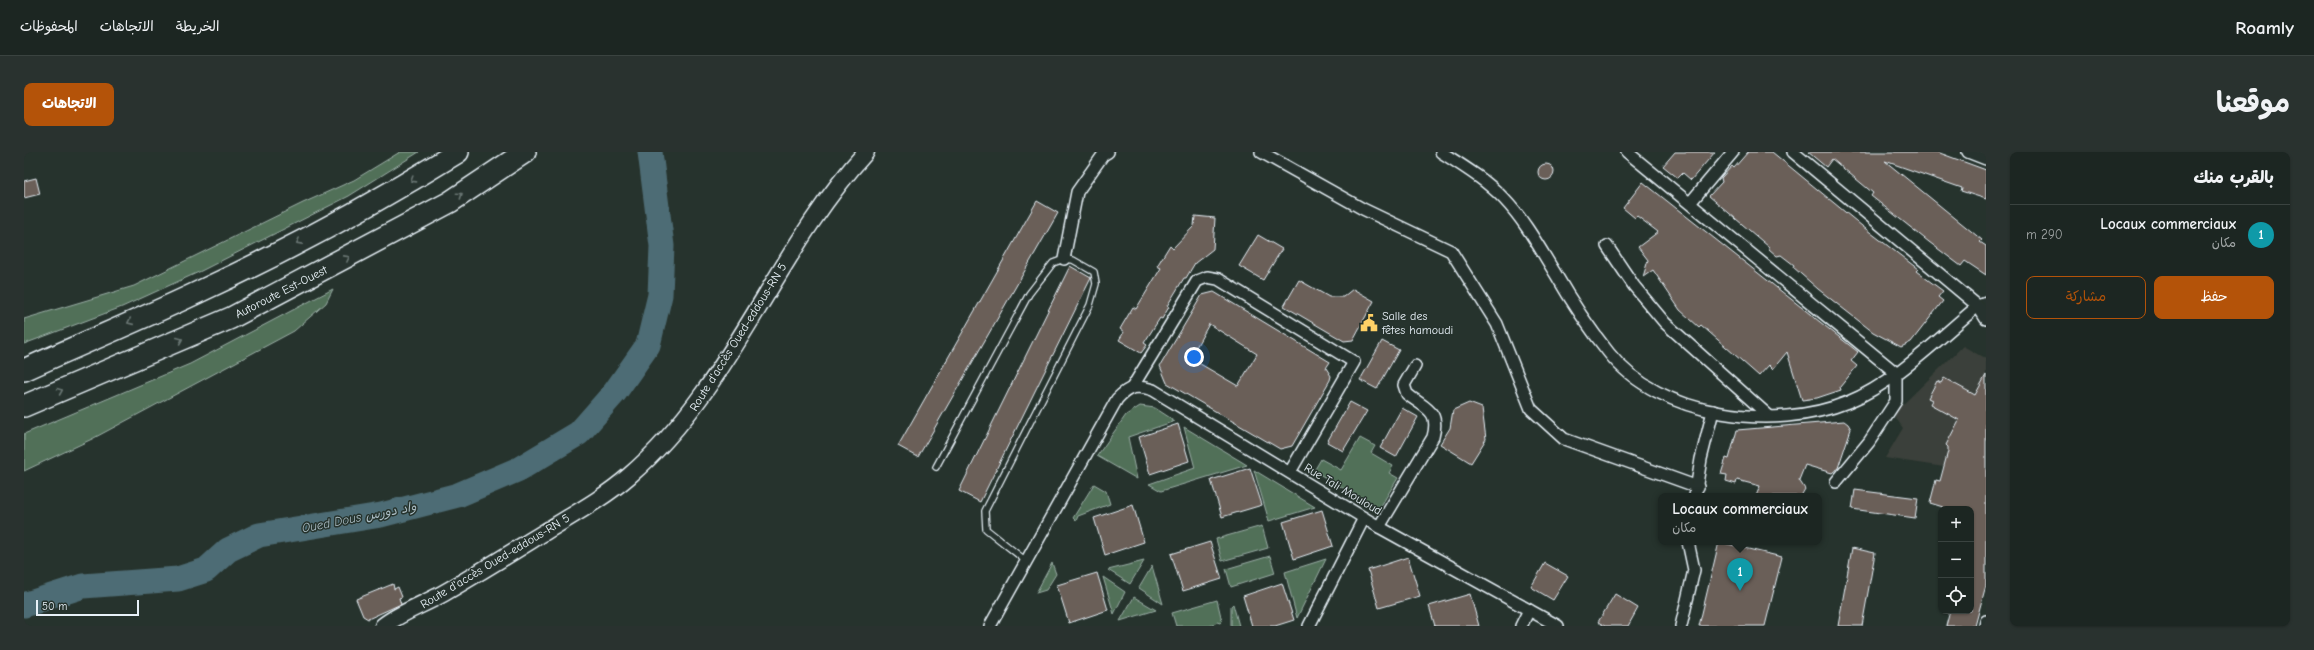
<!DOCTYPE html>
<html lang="ar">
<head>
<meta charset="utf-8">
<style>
  body { margin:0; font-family:"Comic Neue","Playpen Sans Arabic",sans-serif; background:#29322f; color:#f1f3f6; direction:rtl }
  .controls { position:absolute; right:12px; bottom:12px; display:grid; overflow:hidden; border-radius:8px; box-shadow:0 1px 3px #0004 }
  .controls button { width:36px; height:36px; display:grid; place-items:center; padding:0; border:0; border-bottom:1px solid #3a4340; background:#1c2622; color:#f1f3f6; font:20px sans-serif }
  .scale { position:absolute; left:12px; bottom:10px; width:103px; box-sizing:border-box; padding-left:4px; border:2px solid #e8f1f8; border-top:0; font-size:11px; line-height:14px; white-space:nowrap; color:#e8f1f8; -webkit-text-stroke:3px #26332d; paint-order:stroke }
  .you { position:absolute; left:1170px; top:205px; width:14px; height:14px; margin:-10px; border:3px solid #fff; border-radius:50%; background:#1a73e8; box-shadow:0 0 0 6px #1a73e833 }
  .badge { display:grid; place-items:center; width:26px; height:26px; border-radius:50%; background:#b45309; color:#fff; font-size:13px; font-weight:700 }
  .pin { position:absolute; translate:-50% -33px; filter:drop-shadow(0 1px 2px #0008) }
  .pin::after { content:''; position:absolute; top:21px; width:14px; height:12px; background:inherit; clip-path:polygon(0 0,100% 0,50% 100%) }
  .popup { position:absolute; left:1634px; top:341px; width:164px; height:52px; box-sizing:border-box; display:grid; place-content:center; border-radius:8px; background:#1c2622; filter:drop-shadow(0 1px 3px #0005); font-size:13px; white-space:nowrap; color:#a0a5a5 }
  .popup b { font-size:15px; color:#f1f3f6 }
  .popup::after { content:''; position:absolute; left:50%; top:100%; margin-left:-8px; border:8px solid transparent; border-top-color:#1c2622 }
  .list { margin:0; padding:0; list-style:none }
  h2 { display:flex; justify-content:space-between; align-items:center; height:52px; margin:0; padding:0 16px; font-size:17px }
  h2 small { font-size:13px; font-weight:400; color:#a0a5a5 }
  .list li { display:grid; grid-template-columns:26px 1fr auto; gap:12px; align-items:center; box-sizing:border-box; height:60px; padding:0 16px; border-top:1px solid #3a4340 }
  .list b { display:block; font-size:15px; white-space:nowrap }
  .list p { margin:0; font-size:13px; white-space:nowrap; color:#a0a5a5 }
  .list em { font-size:13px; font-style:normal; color:#a0a5a5 }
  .actions { display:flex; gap:8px; padding:12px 16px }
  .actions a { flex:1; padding:9px 0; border:1px solid #b45309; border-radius:8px; text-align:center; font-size:14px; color:#b45309 }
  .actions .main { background:#b45309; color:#fff }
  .icon { flex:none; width:22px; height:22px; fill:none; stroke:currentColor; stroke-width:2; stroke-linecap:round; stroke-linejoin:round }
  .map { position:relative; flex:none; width:1962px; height:474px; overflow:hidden; direction:ltr; border-radius:8px }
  header { display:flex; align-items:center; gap:24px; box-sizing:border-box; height:56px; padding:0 20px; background:#1c2622; border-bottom:1px solid #3a4340 }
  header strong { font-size:19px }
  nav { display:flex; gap:22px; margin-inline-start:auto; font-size:14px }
  .intro { display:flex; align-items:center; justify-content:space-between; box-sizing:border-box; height:96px; padding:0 24px }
  h1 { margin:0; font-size:28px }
  .button { padding:10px 18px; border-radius:8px; background:#b45309; color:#fff; font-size:14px; font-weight:700 }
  main { display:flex; gap:24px; padding:0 24px }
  aside { flex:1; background:#1c2622; border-radius:8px; box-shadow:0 1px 3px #0004 }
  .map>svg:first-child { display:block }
</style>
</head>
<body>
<header>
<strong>Roamly</strong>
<nav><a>الخريطة</a><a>الاتجاهات</a><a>المحفوظات</a></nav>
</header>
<div class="intro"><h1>موقعنا</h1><a class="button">الاتجاهات</a></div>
<main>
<aside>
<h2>بالقرب منك<small></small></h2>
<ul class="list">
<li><span class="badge" style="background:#0f9aa8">1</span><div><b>Locaux commerciaux</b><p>مكان</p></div><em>290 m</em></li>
</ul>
<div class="actions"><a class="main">حفظ</a><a>مشاركة</a></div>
</aside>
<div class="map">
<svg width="1962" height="474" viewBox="0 0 1962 474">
  <rect width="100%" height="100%" fill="#26332d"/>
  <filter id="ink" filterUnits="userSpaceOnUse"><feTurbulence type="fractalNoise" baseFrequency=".025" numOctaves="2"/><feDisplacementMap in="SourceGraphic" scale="8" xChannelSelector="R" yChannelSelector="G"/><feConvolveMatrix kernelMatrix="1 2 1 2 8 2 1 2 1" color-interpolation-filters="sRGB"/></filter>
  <g filter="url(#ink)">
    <polygon fill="#3b403a" points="1939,194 1962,207 1962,327 1920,315 1861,306 1879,276 1869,262"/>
    <g fill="#516f58" stroke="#9cb0a8">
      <polygon points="376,0 395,0 325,44 177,119 98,155 0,192 0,167 110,134 279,51 330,28"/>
      <polygon points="309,137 302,151 270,179 68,287 0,319 0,282 166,212"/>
      <polygon points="1116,254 1131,256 1151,269 1104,285 1113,327 1073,304 1102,263"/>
      <polygon points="1160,275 1223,313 1137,339 1125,332 1171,316"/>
      <polygon points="1336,286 1351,294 1347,301 1369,314 1365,321 1374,326 1355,357 1290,319 1297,307 1317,318"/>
      <polygon points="1230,318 1291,355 1245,369"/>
      <polygon points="1070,332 1082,339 1086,352 1054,364 1052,369 1049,366"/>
      <polygon points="1238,374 1244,396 1198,409 1192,387"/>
      <polygon points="1246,404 1251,421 1207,435 1202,417"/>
      <polygon points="1302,407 1273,466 1261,420"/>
      <polygon points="1120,409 1106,432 1084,418"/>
      <polygon points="1028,411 1032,422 1022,438 1012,441"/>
      <polygon points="1128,414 1139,452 1115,436"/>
      <polygon points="1079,425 1101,440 1090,462"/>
      <polygon points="1110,445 1132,458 1096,469"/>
      <polygon points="1193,448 1198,469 1196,471 1193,470 1186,474 1152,474 1148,461"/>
      <polygon points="1209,452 1215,474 1207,474 1207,454"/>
    </g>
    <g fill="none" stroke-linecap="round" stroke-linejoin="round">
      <polyline stroke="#4e6c74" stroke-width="25" points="0,453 59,434 154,427 182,418 204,398 235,383 357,363 434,343 495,317 555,281 591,240 624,193 636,143 638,94 626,0"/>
    </g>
    <g fill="#6b5f59" stroke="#e8f1f8" fill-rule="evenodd">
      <polygon points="1651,0 1691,0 1667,28 1659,21 1654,26 1639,14"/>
      <polygon points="1724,0 1748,0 1838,74 1894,117 1892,119 1919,139 1914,145 1919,149 1887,190 1877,195 1849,180 1794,137 1769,115 1770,113 1757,103 1753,104 1745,97 1745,95 1685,44 1698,30 1697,26 1708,14 1710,16"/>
      <polygon points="1784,0 1913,0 1962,18 1962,47 1937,39 1938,36 1861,9 1958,88 1956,90 1962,94 1962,123 1941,109 1937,114 1905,90 1847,44 1849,41 1808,7 1802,15"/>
      <circle cx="1522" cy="20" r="8"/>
      <polygon points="12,26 16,42 0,46 0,29"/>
      <polygon points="1619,30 1834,200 1827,209 1833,214 1816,235 1817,238 1793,246 1778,248 1763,200 1749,217 1745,213 1735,224 1677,173 1675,175 1656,158 1629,118 1619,125 1624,108 1614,95 1634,80 1613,64 1611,66 1599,56"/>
      <polygon points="1013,49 1034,61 894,305 874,294"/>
      <polygon points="1171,64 1191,66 1189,97 1171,111 1162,126 1160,126 1143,154 1145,155 1138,167 1136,166 1120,191 1123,193 1117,201 1095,188 1100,180 1096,177 1109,155 1112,157 1137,116 1133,114 1146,93 1149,96 1170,74"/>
      <polygon points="1234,83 1258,97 1239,128 1215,114"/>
      <polygon points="1046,114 1067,126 956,350 935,339"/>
      <polygon points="1275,128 1305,145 1319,145 1329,137 1350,149 1329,188 1320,189 1260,154"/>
      <path d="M1190 140 1306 210 1302 216 1307 224 1306 228 1268 294 1256 297 1143 231 1136 214 1178 143ZM1185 172 1233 202 1214 234 1166 206Z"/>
      <polygon points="1358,189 1375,198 1353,237 1336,228"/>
      <polygon points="1962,223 1962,433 1951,474 1922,474 1926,459 1947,459 1947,357 1918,357 1919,355 1906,351 1912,328 1916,329 1924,299 1924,295 1922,293 1935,268 1906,252 1908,248 1904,246 1913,229 1917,231 1920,226 1951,243"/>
      <polygon points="1326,250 1343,259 1319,299 1303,290"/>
      <polygon points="1445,251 1458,256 1462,287 1447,311 1416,292 1426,276 1429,258"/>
      <polygon points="1378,256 1394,265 1372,305 1356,296"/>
      <polygon points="1820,269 1824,272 1827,277 1814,316 1808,321 1781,313 1775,328 1781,337 1777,344 1732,344 1736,334 1713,328 1712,332 1702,329 1703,323 1697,322 1702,306 1705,307 1713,278"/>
      <polygon points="1154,272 1165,309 1126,322 1115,285"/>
      <polygon points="1226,316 1238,353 1198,365 1187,328"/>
      <polygon points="1831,338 1894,346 1891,366 1828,357"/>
      <polygon points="1109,353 1120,390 1081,403 1070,366"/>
      <polygon points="1298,358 1309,394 1270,407 1259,370"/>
      <polygon points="1186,390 1198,427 1159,439 1147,402"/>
      <polygon points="1695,390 1758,405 1741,474 1675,474"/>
      <polygon points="1828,396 1851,401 1838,474 1814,474"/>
      <polygon points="1384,405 1396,444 1355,456 1344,418"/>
      <polygon points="1521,411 1544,424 1529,448 1507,435"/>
      <polygon points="1073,421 1084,458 1045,471 1033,433"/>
      <polygon points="1258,431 1270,468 1251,474 1228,474 1219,444"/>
      <polygon points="369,432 370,437 374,435 378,445 375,446 377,452 344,467 339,464 332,447"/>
      <polygon points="1446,442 1455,474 1411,474 1405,454"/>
      <polygon points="1591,442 1614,456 1604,474 1581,474 1574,470"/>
    </g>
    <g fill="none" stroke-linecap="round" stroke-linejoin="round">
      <g stroke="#e8f1f8" stroke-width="8">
        <polyline id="lane" points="912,315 1005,142 1029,111 1040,107 1049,108 1070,120 1072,132 1066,153 961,359 962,377 1002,409"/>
      </g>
      <g stroke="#e8f1f8" stroke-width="14">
        <g id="street">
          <polyline points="1237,0 1339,57 1427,99 1473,172 1507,257 1540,287 1674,335"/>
          <path d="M1417 0C1439 14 1462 28 1480 47 1501 69 1515 95 1531 121 1547 149 1565 176 1585 201 1635 265 1751 280 1824 250 1871 231 1915 186 1954 154L1962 151"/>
          <polyline points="1603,0 1872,221 1872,249 1845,290 1812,330"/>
          <polyline points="1769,0 1954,154 1962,167"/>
          <polyline points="1944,0 1962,7"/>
          <polyline points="1666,51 1709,0"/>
          <polyline points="1583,94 1610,134 1641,171 1745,264"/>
          <polyline points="1040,107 1053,40 1079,3 1084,0"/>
          <polyline points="1109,234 1173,129 1183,125 1194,127 1330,210 1266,320"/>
          <polyline points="1671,344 1677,307 1689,259"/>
          <path d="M1355 375 1409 285C1416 258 1402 257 1383 242L1380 233 1391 214"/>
          <path d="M966 474 1093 247C1105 234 1113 233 1129 238L1355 375 1534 474"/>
          <polyline points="1285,474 1340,366"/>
          <polyline points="1497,474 1505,458"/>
          <polyline points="1657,474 1670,418 1664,390"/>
          <polyline points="1961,474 1962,469"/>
        </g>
      </g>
      <g stroke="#e8f1f8" stroke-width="19">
        <path id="secondary" d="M359 474C377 460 401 452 420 441 455 421 490 399 524 378 552 361 581 345 605 324 708 236 751 99 842 0"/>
      </g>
      <g stroke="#e8f1f8" stroke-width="24">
        <g id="highway">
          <path d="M0 218C61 190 123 165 183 136 269 96 353 50 434 0"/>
          <polyline points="0,254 207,166 426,50 501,0"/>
        </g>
      </g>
      <use href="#lane" stroke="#26332d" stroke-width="5.5"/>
      <use href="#street" stroke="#26332d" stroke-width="11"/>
      <use href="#secondary" stroke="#26332d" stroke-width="16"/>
      <use href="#highway" stroke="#26332d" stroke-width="21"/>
    </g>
    <defs><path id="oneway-chevron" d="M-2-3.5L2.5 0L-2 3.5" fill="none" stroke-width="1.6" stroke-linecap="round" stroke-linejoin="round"/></defs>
    <g stroke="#6a7674">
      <use href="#oneway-chevron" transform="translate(389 28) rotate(148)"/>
      <use href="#oneway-chevron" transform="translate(436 43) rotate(-34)"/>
      <use href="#oneway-chevron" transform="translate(275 90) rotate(152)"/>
      <use href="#oneway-chevron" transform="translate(323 106) rotate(-28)"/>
      <use href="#oneway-chevron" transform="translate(106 170) rotate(156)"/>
      <use href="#oneway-chevron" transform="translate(156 188) rotate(-23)"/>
      <use href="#oneway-chevron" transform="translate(36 239) rotate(-23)"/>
    </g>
  </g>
  <defs>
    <g id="civic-bare" transform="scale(1.38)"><path d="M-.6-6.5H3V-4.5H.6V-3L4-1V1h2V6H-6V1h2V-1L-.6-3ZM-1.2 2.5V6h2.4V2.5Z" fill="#ffd166" stroke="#26332d" stroke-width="2.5" paint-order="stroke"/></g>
  </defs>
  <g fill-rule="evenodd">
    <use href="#civic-bare" x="1345" y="171"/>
  </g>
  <g text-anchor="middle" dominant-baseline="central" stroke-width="3" stroke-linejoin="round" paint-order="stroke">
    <g font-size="12" fill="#e8f1f8" stroke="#26332d">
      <text transform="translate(257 140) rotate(-27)">Autoroute Est-Ouest</text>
      <text transform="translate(714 185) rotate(-58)">Route d'accès Oued-eddous-RN 5</text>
      <text transform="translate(1319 337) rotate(31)">Rue Tali Mouloud</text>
      <text transform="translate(471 409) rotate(-31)">Route d'accès Oued-eddous-RN 5</text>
    </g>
    <g font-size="12" fill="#e8f1f8" stroke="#26332d" text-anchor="start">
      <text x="1358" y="164">Salle des<tspan x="1358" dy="14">fêtes hamoudi</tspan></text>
    </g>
    <g font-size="13" font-style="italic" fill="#aabcc3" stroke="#26332d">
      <text transform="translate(335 365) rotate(-11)">Oued Dous واد دورس</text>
    </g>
  </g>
</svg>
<div class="controls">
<button>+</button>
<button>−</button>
<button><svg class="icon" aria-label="locate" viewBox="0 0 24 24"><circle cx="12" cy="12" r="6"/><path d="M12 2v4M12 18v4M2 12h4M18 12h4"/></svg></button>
</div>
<div class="scale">50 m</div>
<div class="you"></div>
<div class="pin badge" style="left:1716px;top:439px;background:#0f9aa8">1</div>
<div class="popup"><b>Locaux commerciaux</b>مكان</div>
</div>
</main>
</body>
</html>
